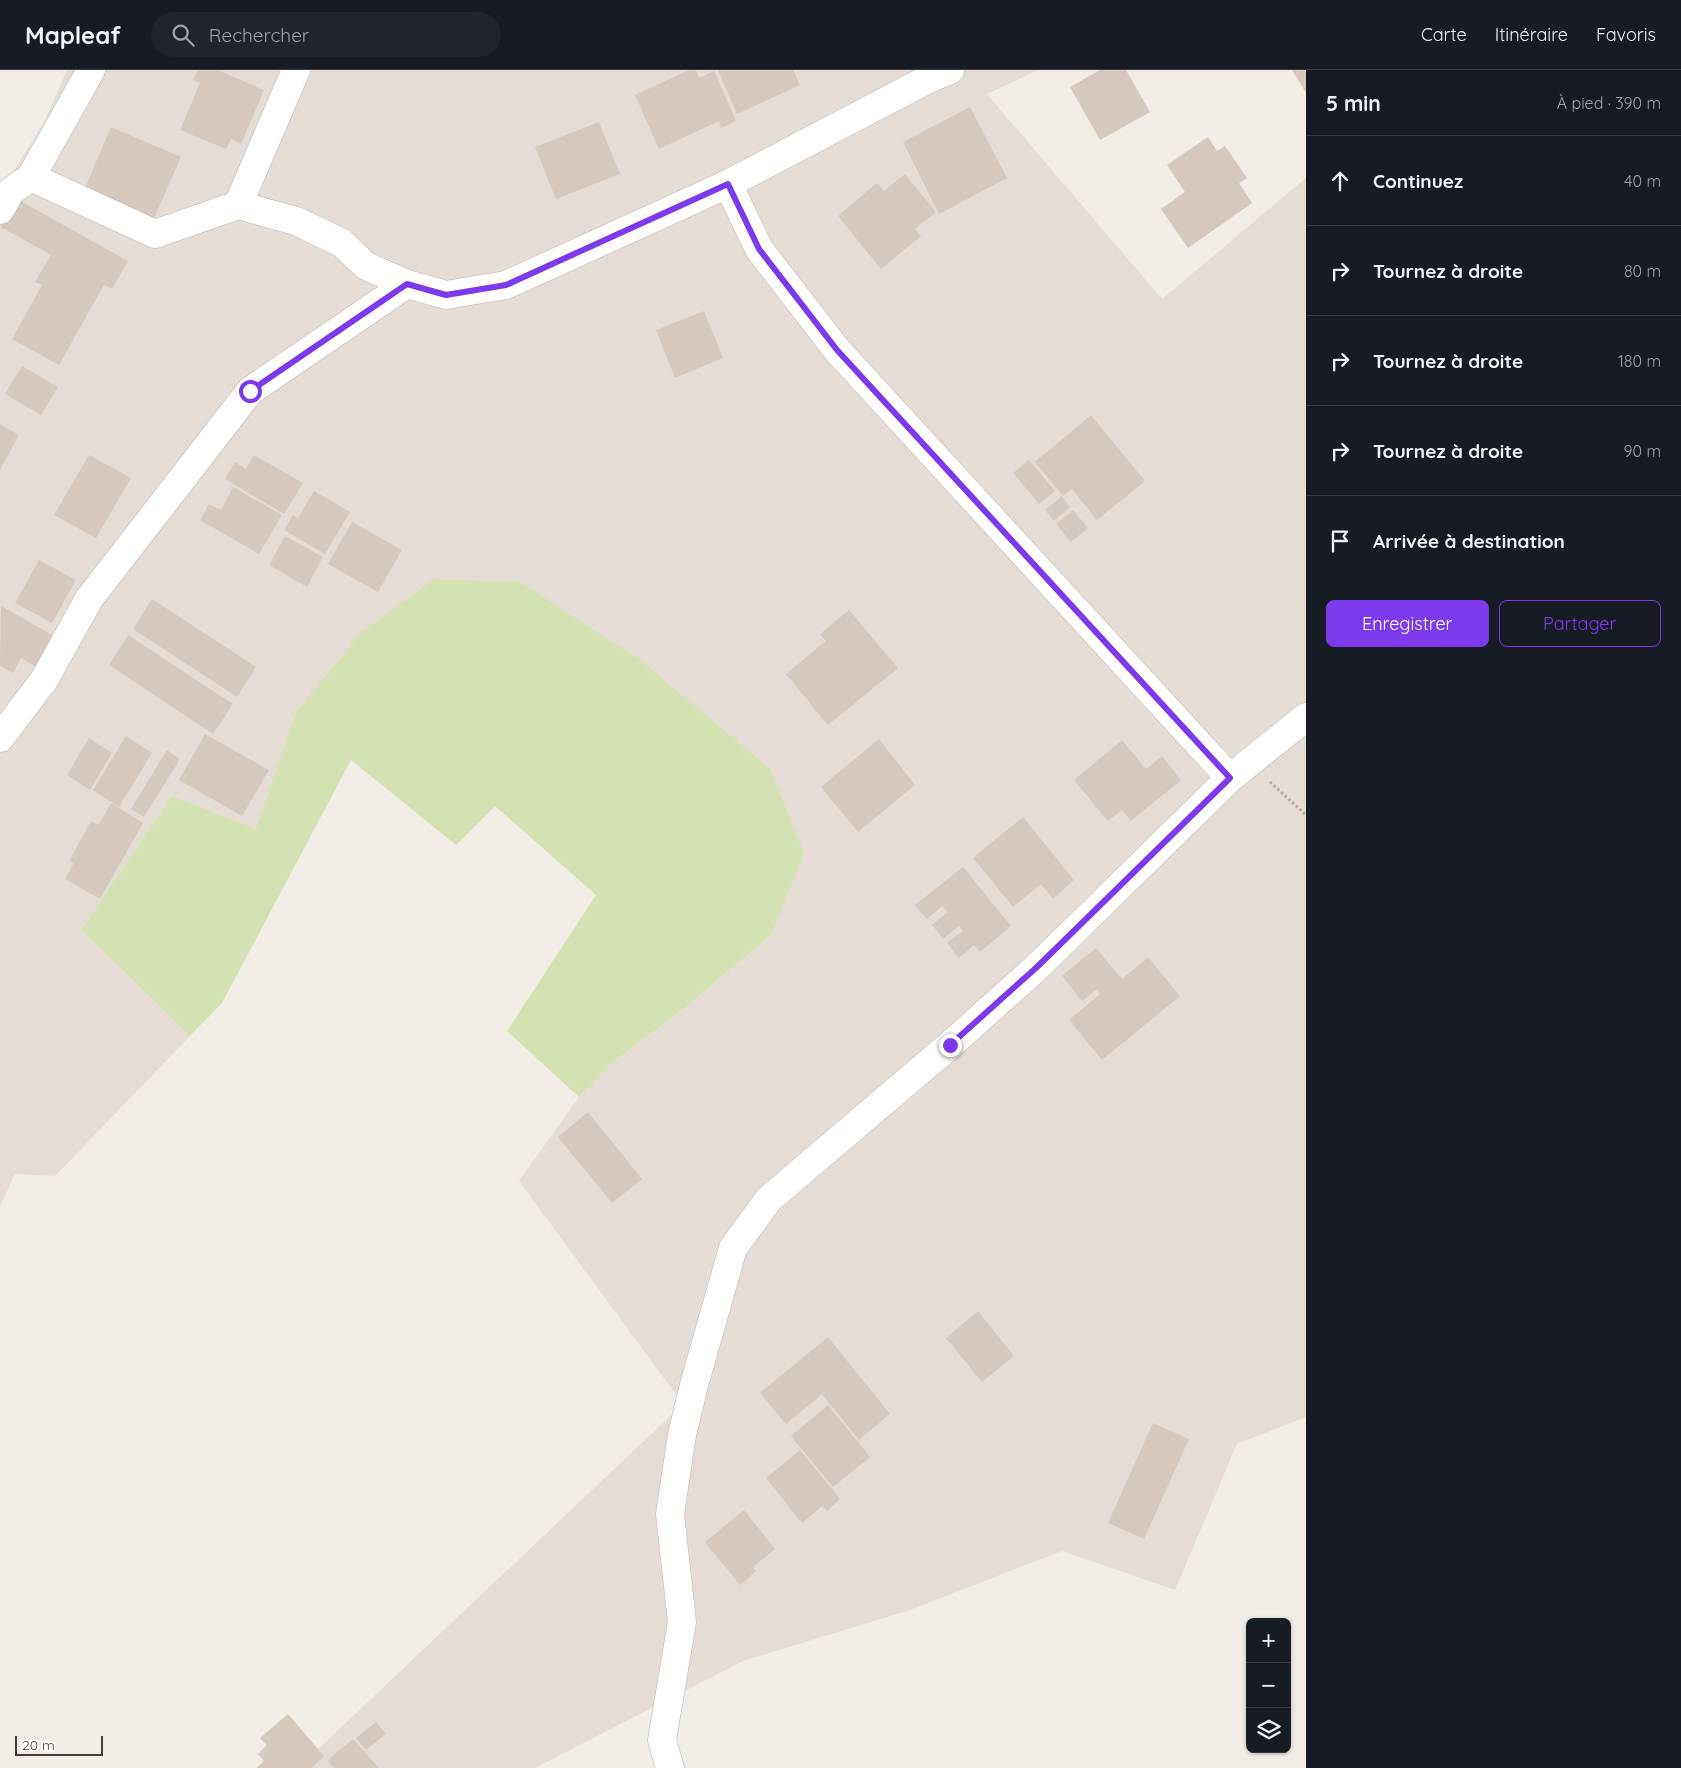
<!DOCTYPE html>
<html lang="fr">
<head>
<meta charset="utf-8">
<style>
  body { margin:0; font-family:Quicksand,sans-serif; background:#20242c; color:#f1f3f6 }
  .controls { position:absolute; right:15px; bottom:15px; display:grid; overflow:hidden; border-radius:8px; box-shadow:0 1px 4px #0004 }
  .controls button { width:45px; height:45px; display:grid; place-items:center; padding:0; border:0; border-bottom:1px solid #363941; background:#171b24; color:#f1f3f6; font:25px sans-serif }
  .scale { position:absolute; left:15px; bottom:12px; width:88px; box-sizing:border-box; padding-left:5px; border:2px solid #433c36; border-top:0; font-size:14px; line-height:18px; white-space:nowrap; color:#433c36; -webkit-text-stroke:4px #fff; paint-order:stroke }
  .stop { position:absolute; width:15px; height:15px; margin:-11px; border:4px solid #7c3aed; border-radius:50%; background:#fff }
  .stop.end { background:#7c3aed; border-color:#fff; box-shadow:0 1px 5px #0008 }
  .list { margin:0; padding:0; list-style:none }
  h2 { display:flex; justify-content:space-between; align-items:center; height:65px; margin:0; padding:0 20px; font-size:21px }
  h2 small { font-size:16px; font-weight:400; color:#9ea1a6 }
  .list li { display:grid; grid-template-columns:32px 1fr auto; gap:15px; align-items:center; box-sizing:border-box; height:90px; padding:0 20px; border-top:1px solid #363941 }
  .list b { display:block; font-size:19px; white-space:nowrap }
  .list em { font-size:16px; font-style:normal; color:#9ea1a6 }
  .actions { display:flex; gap:10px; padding:15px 20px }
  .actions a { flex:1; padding:11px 0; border:1px solid #7c3aed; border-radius:8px; text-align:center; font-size:18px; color:#7c3aed }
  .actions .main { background:#7c3aed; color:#fff }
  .icon { flex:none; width:28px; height:28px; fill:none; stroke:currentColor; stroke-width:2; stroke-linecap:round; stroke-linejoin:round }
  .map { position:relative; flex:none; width:1306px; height:1698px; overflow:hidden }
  header { display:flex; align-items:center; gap:30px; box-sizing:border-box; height:70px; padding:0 25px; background:#171b24; border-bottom:1px solid #363941 }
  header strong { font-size:24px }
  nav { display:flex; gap:28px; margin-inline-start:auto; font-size:18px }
  .search { width:350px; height:45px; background:#20242c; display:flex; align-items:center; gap:12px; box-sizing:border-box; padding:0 18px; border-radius:28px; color:#9ea1a6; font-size:19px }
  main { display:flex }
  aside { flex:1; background:#171b24 }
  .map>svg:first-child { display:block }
</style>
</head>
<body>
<header>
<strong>Mapleaf</strong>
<div class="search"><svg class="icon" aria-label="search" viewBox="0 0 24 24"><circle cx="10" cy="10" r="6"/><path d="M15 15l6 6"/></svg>Rechercher</div>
<nav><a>Carte</a><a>Itinéraire</a><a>Favoris</a></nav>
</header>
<main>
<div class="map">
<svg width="1306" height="1698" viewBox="0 0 1306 1698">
  <rect width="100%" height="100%" fill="#f1ece6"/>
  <polygon fill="#e5ddd5" points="67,0 1038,0 987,24 1162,229 1306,108 1306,1347 1237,1374 1175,1520 1062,1481 910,1540 743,1591 535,1698 298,1698 683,1334 519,1111 579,1027 612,993 682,940 771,865 296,642 256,760 172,726 81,860 190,966 55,1106 15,1104 0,1136 0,123 45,50"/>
  <polygon fill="#d4e2b3" points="434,509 520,512 639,589 770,699 804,783 771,865 682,940 612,993 579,1027 507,961 596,825 495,736 456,775 351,690 222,933 190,966 81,860 172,726 256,759 296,642 360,564"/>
  <g fill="#d5c9c0">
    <polygon points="198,0 218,0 264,20 241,74 231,69 226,79 180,60 200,13 193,10"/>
    <polygon points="689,0 696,0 699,8 714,1 736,51 721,58 719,51 659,79 635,25"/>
    <polygon points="718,0 793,0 800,15 737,44"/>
    <polygon points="1100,0 1126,0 1150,42 1100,70 1070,17"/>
    <polygon points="1292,0 1306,0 1306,23"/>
    <polygon points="970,37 1007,108 939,144 903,72"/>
    <polygon points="599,52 620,104 556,129 535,77"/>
    <polygon points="111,57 181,87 154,148 85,118"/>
    <polygon points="1208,67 1217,81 1225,76 1247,108 1239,113 1252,133 1188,178 1161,139 1185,122 1167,95"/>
    <polygon points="905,104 936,142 915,159 921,166 881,199 838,146 877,113 884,121"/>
    <polygon points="17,129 128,191 112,219 104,215 59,295 12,269 42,215 35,212 51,185 1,157"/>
    <polygon points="704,241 723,288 675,308 656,260"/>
    <polygon points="22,296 58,317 41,345 5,324"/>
    <polygon points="1091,345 1145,411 1097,450 1072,419 1063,426 1035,392"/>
    <polygon points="0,354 19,365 0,400"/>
    <polygon points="89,385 131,408 96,468 54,445"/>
    <polygon points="254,385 303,413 284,444 225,409 235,392 246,399"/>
    <polygon points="1029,390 1055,421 1039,434 1013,403"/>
    <polygon points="233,417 282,445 259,484 200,450 209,434 221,440"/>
    <polygon points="314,421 350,442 325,484 284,460 293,445 298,448"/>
    <polygon points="1062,426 1070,437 1054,451 1045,440"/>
    <polygon points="1073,440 1088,458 1071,472 1056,454"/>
    <polygon points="352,452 402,480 378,522 328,494"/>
    <polygon points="285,466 323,487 307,517 269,495"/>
    <polygon points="39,490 76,510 52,553 15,533"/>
    <polygon points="152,529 256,597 237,627 133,559"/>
    <polygon points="1,536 54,566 36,597 21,588 13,603 0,596"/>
    <polygon points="849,540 898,598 828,655 786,604 826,571 820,564"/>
    <polygon points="128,565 233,634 213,664 109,595"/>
    <polygon points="205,664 269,700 242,746 179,710"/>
    <polygon points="126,666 152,683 119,737 93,720"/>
    <polygon points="89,668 112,683 90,720 67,705"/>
    <polygon points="879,669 915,715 858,762 821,717"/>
    <polygon points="1122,670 1146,699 1162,686 1181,710 1131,751 1122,740 1108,751 1074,710"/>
    <polygon points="167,680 180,689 144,747 131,739"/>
    <polygon points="111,733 143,753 100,829 65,809 74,793 69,791 91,751 99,755"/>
    <polygon points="1023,747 1074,810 1053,829 1041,814 1013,837 973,788"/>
    <polygon points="963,797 1011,856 980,882 974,875 959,888 947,873 963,861 959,856 943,869 932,855 948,842 942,836 927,849 915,835"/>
    <polygon points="1096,878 1122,909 1148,887 1180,926 1102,990 1069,950 1100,924 1097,919 1082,931 1062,906"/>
    <polygon points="588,1042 642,1109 612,1133 558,1067"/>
    <polygon points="978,1241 1014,1286 982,1312 946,1268"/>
    <polygon points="828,1267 890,1344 859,1370 822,1324 786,1354 760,1323"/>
    <polygon points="828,1335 870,1387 833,1417 791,1366"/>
    <polygon points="1153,1353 1189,1369 1144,1469 1108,1453"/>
    <polygon points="800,1380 840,1429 827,1441 822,1436 802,1453 766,1408"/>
    <polygon points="744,1440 775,1479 753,1497 756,1501 740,1515 705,1472"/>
    <polygon points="288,1644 324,1686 311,1698 256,1698 264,1691 258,1684 267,1675 260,1668"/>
    <polygon points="376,1652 386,1664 366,1680 356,1668"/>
    <polygon points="353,1669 379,1698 334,1698 327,1691"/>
  </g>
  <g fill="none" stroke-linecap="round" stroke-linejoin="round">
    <g stroke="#bfb5ad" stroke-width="29">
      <g id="minor">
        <polyline points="31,107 155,164 238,135 296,151 342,173 366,196 407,214 446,225 506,215 728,114 928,9 950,0"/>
        <polyline points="728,114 759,179 837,280 1230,708"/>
        <polyline points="238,135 296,0"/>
        <polyline points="0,140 11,121 31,107 91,0"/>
        <polyline points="0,668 44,610 89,529 250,321 407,214"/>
        <polyline points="670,1698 662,1670 682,1552 670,1444 682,1365 694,1315 733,1178 769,1129 950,975 1037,897 1230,708 1306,647"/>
      </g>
    </g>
    <polyline stroke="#bcab9c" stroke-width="3" stroke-dasharray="2.5 2.5" stroke-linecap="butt" points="1270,712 1306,745"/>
    <use href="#minor" stroke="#fff" stroke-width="28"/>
  </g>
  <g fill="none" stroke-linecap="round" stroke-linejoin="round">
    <polyline stroke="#7c3aed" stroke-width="6" points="250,321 407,214 446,225 506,215 728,114 759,179 837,280 1230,708 1037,897 950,975"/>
  </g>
</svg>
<div class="controls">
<button>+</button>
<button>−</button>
<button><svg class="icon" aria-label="layers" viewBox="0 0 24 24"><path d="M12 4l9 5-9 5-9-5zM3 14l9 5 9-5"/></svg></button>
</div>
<div class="scale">20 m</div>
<div class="stop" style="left:250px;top:321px"></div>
<div class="stop end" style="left:950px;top:975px"></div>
</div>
<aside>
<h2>5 min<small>À pied · 390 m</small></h2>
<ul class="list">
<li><svg class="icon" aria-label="ahead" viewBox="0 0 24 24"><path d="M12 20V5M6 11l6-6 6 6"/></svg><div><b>Continuez</b></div><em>40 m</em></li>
<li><svg class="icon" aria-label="right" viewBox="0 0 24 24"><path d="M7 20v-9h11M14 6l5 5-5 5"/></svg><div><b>Tournez à droite</b></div><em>80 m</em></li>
<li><svg class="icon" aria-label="right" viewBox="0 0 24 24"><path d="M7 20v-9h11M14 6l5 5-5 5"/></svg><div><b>Tournez à droite</b></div><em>180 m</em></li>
<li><svg class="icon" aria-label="right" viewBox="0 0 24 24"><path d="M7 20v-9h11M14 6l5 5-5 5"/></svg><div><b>Tournez à droite</b></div><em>90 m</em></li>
<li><svg class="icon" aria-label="arrive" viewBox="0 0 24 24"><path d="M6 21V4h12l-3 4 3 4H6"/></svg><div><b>Arrivée à destination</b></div></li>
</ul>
<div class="actions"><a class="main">Enregistrer</a><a>Partager</a></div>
</aside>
</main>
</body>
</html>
